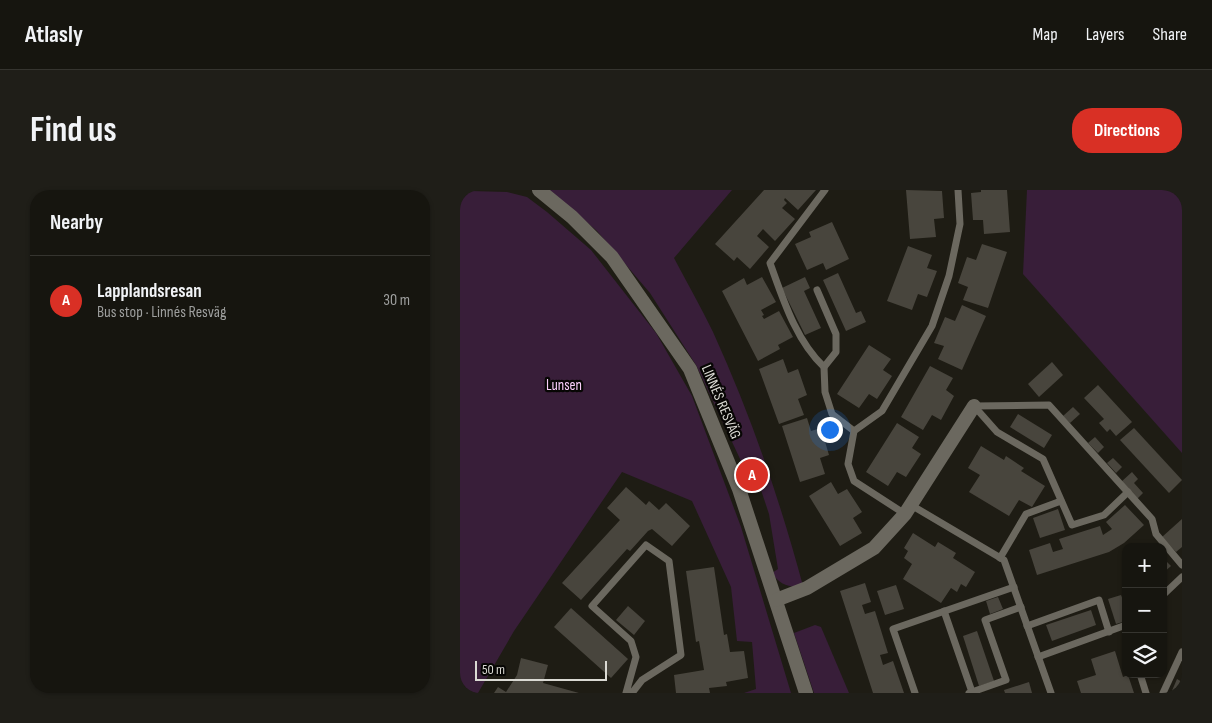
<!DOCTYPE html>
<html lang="en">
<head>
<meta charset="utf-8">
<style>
  body { margin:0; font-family:"Sofia Sans Condensed",sans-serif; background:#1f1e18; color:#f1f3f6 }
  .controls { position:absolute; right:15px; bottom:15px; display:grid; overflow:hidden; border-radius:10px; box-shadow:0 1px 4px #0004 }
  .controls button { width:45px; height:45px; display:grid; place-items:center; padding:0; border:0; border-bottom:1px solid #35342f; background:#16150f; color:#f1f3f6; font:25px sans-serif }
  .scale { position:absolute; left:15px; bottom:12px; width:132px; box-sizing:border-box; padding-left:5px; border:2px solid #dad9d3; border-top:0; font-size:14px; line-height:18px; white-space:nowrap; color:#dad9d3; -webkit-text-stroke:4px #070604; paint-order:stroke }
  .you { position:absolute; left:369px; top:239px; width:18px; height:18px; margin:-12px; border:4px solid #fff; border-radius:50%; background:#1a73e8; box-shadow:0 0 0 8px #1a73e833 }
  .badge { display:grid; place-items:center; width:32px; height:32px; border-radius:50%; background:#d93025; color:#fff; font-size:16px; font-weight:700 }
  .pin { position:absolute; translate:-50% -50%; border:2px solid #fff; box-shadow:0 1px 5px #0006 }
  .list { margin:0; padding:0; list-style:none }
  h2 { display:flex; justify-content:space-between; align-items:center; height:65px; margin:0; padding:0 20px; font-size:21px }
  h2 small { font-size:16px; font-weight:400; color:#9e9f9e }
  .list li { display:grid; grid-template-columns:32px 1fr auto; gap:15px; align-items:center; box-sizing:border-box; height:90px; padding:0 20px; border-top:1px solid #35342f }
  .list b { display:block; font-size:19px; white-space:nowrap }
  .list p { margin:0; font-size:16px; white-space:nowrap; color:#9e9f9e }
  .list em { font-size:16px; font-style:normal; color:#9e9f9e }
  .icon { flex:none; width:28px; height:28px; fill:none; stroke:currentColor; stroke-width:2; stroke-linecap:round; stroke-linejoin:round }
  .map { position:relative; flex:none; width:722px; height:503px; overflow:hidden; border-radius:20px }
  header { display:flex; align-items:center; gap:30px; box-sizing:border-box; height:70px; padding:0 25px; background:#16150f; border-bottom:1px solid #35342f }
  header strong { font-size:24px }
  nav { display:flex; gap:28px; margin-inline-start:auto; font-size:18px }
  .intro { display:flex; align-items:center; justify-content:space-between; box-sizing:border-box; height:120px; padding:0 30px }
  h1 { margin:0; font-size:35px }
  .button { padding:12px 22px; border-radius:20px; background:#d93025; color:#fff; font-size:18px; font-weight:700 }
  main { display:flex; gap:30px; padding:0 30px }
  aside { flex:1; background:#16150f; border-radius:20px; box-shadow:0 1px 4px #0004 }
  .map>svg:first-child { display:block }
</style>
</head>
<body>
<header>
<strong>Atlasly</strong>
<nav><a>Map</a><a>Layers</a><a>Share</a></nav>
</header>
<div class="intro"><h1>Find us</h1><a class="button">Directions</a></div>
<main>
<aside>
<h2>Nearby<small></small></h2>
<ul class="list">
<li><span class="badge">A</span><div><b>Lapplandsresan</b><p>Bus stop · Linnés Resväg</p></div><em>30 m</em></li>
</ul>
</aside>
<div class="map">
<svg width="722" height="503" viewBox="0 0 722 503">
  <rect width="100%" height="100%" fill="#1e1c14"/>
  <g fill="#381e39">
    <path d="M89 0H272L214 68C227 93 241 117 253 142 290 223 320 310 343 396 329 398 320 395 312 383L318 379 309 324 291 270 281 271 236 175 190 103 137 41Z"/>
    <polygon points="567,0 722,0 722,263 563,84"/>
    <polygon points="10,1 47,2 67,7 87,22 131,60 196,143 232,206 281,337 331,503 284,503 296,499 292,452 277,451 271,397 232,311 162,282 54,441 18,503 0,503 0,4"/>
    <polygon points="355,435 361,437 389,503 354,503 334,443"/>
  </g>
  <g fill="#48453d">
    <polygon points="304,0 356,0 338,20 325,8 324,10 327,13 322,18 335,29 315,51 303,39 297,46 309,57 290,79 277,67 274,71 255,54"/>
    <polygon points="446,0 482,1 484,28 474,29 476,47 450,49"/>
    <polygon points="521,0 547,0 550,42 524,44 523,30 513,30 511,3 521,2"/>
    <polygon points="372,32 389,69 366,80 363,73 347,80 335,54 351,47 349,42"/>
    <polygon points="522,54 547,62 528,118 503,110 508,97 498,93 507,67 516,70"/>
    <polygon points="448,56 472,65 467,78 477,81 467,107 458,104 452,120 427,111"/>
    <polygon points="378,83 396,123 401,121 406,132 386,141 363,90"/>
    <polygon points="302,87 316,112 301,120 304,125 302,126 304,129 319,121 333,147 318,155 320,159 298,171 262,101 284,88 287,95"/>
    <polygon points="345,87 350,98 344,101 361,138 345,145 322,98"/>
    <polygon points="502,115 526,126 502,180 478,169 484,156 474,153 485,127 495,131"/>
    <polygon points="409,155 431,169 423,180 432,186 417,209 409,204 399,218 377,204"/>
    <polygon points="323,169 328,183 338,179 347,205 338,209 344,225 319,234 299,179"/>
    <polygon points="592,172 603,185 579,207 568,194"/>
    <polygon points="470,176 493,188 486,200 494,206 481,230 472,225 463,240 441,227"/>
    <polygon points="638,195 672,232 656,246 650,239 647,242 639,233 644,229 624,208"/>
    <polygon points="613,217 620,224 610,233 603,226"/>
    <polygon points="558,224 592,245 584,258 550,237"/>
    <polygon points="347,228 351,241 361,238 369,265 360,268 365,284 340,292 322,236"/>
    <polygon points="437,233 459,247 452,258 461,264 446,287 437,282 428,296 406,282"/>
    <polygon points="674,238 722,290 709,303 660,250"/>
    <polygon points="635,247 644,257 638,263 628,253"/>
    <polygon points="521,256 544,270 546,266 564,278 561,281 585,296 572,317 559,310 549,326 509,302 520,285 508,278"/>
    <polygon points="653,268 662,277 656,283 647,273"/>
    <polygon points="672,282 678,289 674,293 683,303 677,309 661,292"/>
    <polygon points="371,292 378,304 387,299 402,322 393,328 402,343 380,356 349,306"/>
    <polygon points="166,297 186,315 189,311 199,320 206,313 230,336 212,356 192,339 188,341 170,361 167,359 121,410 102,393 160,330 147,318"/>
    <polygon points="665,315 684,335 664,353 649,362 577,385 569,360 590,353 593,362 603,359 599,349 640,336 643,345 652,339 646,332"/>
    <polygon points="598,319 605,340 580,348 573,328"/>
    <polygon points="722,329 722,357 716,362 702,347"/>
    <polygon points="453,343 475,357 478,352 496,363 493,368 515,382 506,397 501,394 497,402 491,398 481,413 443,389 452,374 444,368 448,361 444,358"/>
    <polygon points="703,368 711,376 703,383"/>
    <polygon points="254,377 264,445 267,444 270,462 284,461 288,488 266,492 267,496 249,498 250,503 216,503 214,485 244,480 239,451 236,452 226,381"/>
    <polygon points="405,393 411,412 402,415 405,424 415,421 428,463 420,465 423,475 433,471 444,503 413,503 380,401"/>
    <polygon points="436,395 444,419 425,425 417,401"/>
    <polygon points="661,405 666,417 666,431 656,434 648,409"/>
    <polygon points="538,407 543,419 530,424 526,411"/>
    <polygon points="168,416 185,431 174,445 156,430"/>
    <polygon points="111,418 168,469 151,488 94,437"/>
    <polygon points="631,420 636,435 592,451 586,435"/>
    <polygon points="517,441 534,491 519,496 503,446"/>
    <polygon points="655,461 663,487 668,485 674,503 621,503 617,491 636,485 631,469"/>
    <polygon points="61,468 88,475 83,493 119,503 34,503 38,497 46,502 57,485"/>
    <polygon points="717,489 722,492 722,503 711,503"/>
    <polygon points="569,492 572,503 545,503 544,500"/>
  </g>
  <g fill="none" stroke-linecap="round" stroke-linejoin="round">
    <g stroke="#6b685f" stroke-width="7">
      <path d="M365 0 310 73C323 109 336 151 364 177L365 202 372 224 394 241"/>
      <polyline points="357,100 376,144 376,162 364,177"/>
      <polyline points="514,216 589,215 692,329 696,344 722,375"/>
      <polyline points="514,216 537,242 583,269 612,335 644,325 668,302"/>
      <polyline points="451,315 544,370 591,503"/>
      <polyline points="445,324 394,291 388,274 394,241 422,221 472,136 489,86 500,34 498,0"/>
      <polyline points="540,368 566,324 601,311"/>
      <polyline points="703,405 722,387"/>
      <polyline points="484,421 512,502"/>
      <polyline points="567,436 639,410 649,442"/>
      <polyline points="578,467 666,435"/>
      <polyline points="680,484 686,503"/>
      <polyline points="166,503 176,467 171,451 132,416 186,355 209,371 221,465 182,490 172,503"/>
      <polyline points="455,503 433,439 554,397"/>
      <polyline points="509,503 546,490 525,430 561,417"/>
      <polyline points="703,503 722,462"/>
    </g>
    <g stroke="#6b685f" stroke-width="14">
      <polyline points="79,0 112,27 152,67 230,179 279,299 346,503"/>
      <polyline points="316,410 347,398 414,358 445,324 514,216"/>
    </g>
  </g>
  <g text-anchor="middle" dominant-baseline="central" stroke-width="4.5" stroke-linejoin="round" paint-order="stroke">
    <g font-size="15" fill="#f9cdfa" stroke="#070604">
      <text x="104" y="195">Lunsen</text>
    </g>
    <g font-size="15" fill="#dad9d3" stroke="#070604">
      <text transform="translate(261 212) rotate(67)">LINNÉS RESVÄG</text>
    </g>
  </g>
</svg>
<div class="controls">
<button>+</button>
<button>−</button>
<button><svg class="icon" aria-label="layers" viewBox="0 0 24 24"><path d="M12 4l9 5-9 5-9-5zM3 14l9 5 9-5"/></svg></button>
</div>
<div class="scale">50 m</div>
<div class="you"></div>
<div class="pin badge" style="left:292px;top:285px">A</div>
</div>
</main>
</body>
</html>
